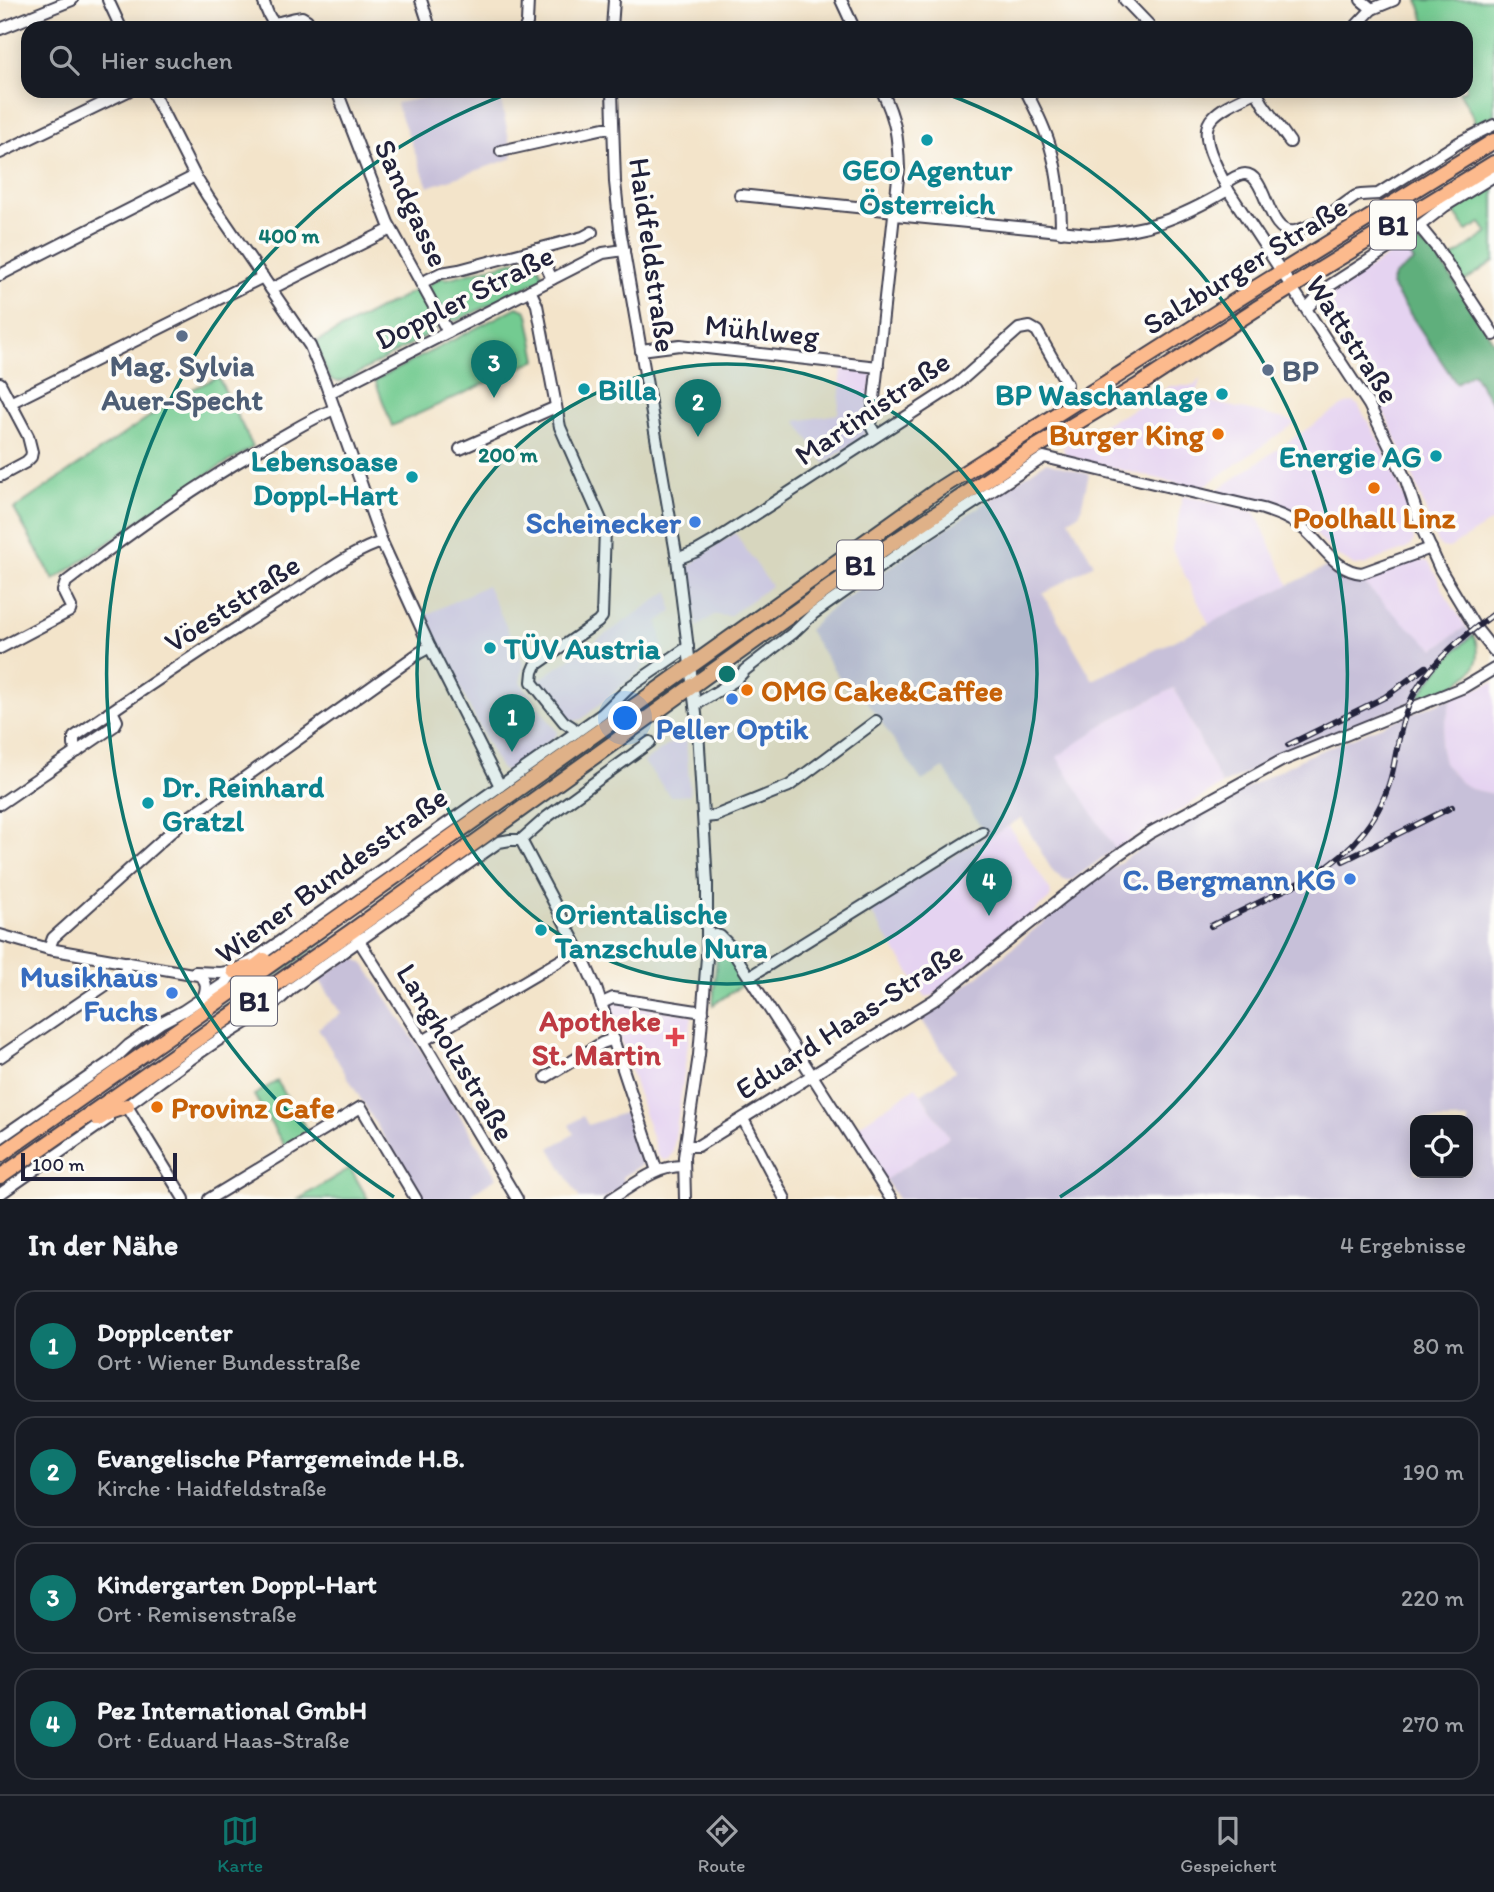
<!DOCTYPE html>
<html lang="de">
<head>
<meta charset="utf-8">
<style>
  body { margin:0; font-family:Itim,sans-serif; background:#20242c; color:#f1f3f6 }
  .controls { position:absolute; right:21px; bottom:21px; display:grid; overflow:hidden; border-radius:14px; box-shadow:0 4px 18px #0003 }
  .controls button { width:63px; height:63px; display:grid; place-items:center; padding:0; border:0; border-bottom:2px solid #363941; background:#171b24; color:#f1f3f6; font:35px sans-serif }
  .scale { position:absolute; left:21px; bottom:18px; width:156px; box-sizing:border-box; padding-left:7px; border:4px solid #22223b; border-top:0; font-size:19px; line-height:24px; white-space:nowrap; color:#22223b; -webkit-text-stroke:5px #fdfcf7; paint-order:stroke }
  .you { position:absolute; left:626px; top:719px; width:24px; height:24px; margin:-18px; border:5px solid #fff; border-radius:50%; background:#1a73e8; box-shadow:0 0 0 10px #1a73e833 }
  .badge { display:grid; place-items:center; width:46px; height:46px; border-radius:50%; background:#0f766e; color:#fff; font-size:23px; font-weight:700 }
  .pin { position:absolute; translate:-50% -58px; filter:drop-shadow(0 2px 4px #0008) }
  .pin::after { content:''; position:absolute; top:37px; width:24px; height:21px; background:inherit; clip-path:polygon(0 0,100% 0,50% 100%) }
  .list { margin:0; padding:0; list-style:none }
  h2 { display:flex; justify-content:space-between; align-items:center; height:91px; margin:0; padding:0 28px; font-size:30px }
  h2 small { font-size:23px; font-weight:400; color:#9ea1a6 }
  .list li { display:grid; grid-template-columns:46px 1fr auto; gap:21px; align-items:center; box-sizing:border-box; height:112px; margin:0 14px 14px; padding:0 14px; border:2px solid #363941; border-radius:21px }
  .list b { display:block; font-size:26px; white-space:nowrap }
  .list p { margin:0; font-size:23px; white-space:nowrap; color:#9ea1a6 }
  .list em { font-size:23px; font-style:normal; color:#9ea1a6 }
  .icon { flex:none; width:38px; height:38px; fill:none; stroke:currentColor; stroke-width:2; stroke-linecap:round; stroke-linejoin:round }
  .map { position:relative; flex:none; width:1494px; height:1199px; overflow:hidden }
  .search { position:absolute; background:#171b24; box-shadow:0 4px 18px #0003; left:21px; right:21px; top:21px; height:77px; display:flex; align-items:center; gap:18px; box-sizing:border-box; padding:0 24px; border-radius:21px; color:#9ea1a6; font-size:26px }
  .sheet { height:595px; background:#171b24 }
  nav { display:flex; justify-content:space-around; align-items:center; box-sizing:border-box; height:98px; border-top:2px solid #363941; background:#171b24; font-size:19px; color:#9ea1a6 }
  nav a { display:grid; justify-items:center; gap:4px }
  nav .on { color:#0f766e }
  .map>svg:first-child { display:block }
</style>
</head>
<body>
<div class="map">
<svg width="1494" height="1199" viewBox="0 0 1494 1199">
  <rect width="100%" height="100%" fill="#fdfcf7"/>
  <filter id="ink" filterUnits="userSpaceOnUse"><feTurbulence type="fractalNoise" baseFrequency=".0143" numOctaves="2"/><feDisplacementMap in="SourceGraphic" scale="14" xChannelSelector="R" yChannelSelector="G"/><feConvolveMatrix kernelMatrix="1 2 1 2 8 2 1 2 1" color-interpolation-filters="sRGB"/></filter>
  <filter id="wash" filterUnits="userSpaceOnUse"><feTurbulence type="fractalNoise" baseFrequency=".00686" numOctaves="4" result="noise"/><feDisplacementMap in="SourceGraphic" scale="28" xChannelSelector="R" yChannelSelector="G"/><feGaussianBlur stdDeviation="1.57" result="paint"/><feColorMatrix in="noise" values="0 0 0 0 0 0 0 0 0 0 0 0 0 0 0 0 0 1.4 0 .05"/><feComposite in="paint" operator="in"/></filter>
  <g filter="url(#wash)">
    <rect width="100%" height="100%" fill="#f3e4ca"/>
    <g fill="#e5d3f1">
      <polygon points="1404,246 1414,261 1402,269 1391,285 1456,382 1473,373 1494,406 1494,520 1449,548 1442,547 1437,542 1413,476 1388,421 1363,377 1320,311 1319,305 1323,298"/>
      <polygon points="842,368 873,372 864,436 825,463 796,421 838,414"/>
      <polygon points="1201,378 1195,395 1199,399 1297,422 1200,489 1065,456 1063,447 1080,435 1125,414 1170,386 1194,386"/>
      <polygon points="1352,402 1358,405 1381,444 1407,503 1417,534 1413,535 1414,540 1410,546 1406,549 1363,565 1355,566 1335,554 1307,525 1293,513 1215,494 1220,488 1298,435 1343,405"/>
      <polygon points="1183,495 1255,512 1289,585 1209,624 1172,549"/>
      <polygon points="735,533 771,586 729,616 714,615 697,627 687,568 701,555"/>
      <polygon points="1415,560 1426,561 1430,564 1448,599 1466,626 1435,649 1404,624 1363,583 1370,578"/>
      <polygon points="487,585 524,665 520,682 557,732 556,736 518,765 504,771 500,768 424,616"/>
      <polygon points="669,591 672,612 658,622 664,651 642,666 643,668 582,719 575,721 568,720 537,681"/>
      <polygon points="1494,682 1494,794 1471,789 1459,781 1444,763 1440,745 1450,704 1453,697"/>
      <polygon points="1174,688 1222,785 1115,849 1056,757 1112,719"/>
      <polygon points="678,738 682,738 686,741 690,795 670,796 644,762"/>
      <polygon points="1009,826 1050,890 1051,895 1049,899 935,995 926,998 868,908 986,836 989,838"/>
      <polygon points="615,1001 692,1015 673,1152 669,1159 663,1160 658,1156 610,1006"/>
      <polygon points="916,1087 949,1137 885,1180 852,1130"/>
    </g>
    <g fill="#c7c0d9" fill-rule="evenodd">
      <polygon points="459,91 499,91 513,158 428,187 396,103"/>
      <polygon points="1046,462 1089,474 1080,513 1069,520 1094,564 1043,594 1093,680 1330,565 1346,582 1363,583 1404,623 1435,649 1466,626 1473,635 1451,653 1432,677 1416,701 1318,739 1222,785 1174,688 1112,719 1057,757 1115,849 1072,880 1064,880 1053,872 1021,818 988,839 944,768 922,781 856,686 848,691 808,630 828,611 923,544"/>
      <path d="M1453 697 1450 704 1440 745 1444 763 1459 781 1471 789 1494 794V1199H898L885 1180 949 1137 921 1094 955 1071 920 1017 972 981 1087 886 1125 859 1197 814 1305 757ZM1415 1120H1468V1173H1415Z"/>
      <polygon points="351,957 356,958 365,965 422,1052 497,1177 472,1193 475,1199 421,1199 318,1028 341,1014 319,979"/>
      <polygon points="626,1112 643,1164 622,1177 626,1186 604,1199 580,1199 550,1148 574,1134 569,1125 583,1116 588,1125"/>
    </g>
    <g fill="#73cb91" stroke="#4a7666" stroke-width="2">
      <polygon points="1418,0 1494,0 1494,115 1474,127 1474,118 1459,91 1466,91 1466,28 1427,28"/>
      <polygon points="1494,185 1494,261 1463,282 1449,260 1488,233 1481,223 1467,231 1452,209"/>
      <path d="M534 256 544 278 457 321C440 322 436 302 429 289V284L442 277 446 279Z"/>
      <polygon points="419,288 436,321 437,327 435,331 348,379 338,382 330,379 314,343"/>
      <polygon points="517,307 525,310 528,314 537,360 392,426 375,380"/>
      <polygon points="218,377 253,447 201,478 54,580 14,509 184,393"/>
      <path d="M1473 635C1494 677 1444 689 1416 701 1433 674 1449 655 1473 635Z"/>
      <polygon points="327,932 331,933 330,938 219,1017 215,1011"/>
      <polygon points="725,950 745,983 713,1005 717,955 719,952"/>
      <polygon points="277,1081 309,1133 285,1147 254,1095"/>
      <polygon points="350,1168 368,1199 299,1199"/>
    </g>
    <polygon fill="#5eaf7b" stroke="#40685b" stroke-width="2" points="1410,243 1420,244 1434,251 1494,342 1494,406 1473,373 1456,383 1391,285 1394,276 1414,261 1404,246"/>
  </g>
  <g filter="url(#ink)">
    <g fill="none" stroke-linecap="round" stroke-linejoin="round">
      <g stroke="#413f50" stroke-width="14">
        <g id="minor">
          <polyline points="108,0 121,28"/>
          <path d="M263 0C274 34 274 20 302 17L307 20 312 28"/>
          <polyline points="421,0 430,28"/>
          <polyline points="841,0 854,28"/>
          <polyline points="1125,0 1149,25"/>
          <polyline points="1372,9 1394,0"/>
          <polyline points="525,28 527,23 528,0"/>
          <polyline points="612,28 614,0"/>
          <polyline points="1354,28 1372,9 1361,0"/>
          <polyline points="0,29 72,0"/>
          <polyline points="152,91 195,176 208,197 310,346 325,382 382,542 430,647 500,786"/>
          <polyline points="337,91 388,223 448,332"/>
          <polyline points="612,91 615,182 620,229 677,559 698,730 707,883 707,957 699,1055 684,1157 685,1199"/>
          <path d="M1026 91C1036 111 1047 132 1052 153 1059 179 1061 205 1061 232"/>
          <polyline points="1256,91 1263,104 1290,142"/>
          <path d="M1257 91C1243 99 1224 105 1213 117 1195 134 1220 172 1228 190L1369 405 1406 480 1423 531 1440 569 1475 627 1494 651"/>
          <polyline points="501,151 604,128 613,128"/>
          <polyline points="0,153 128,91"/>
          <path d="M1225 183C1231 180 1238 174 1245 174 1267 174 1267 237 1295 231 1315 227 1339 207 1356 196 1363 194 1370 195 1378 194L1460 142 1494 125"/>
          <polyline points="740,195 895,211"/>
          <path d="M895 215 1090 234C1146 232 1180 218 1228 190"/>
          <polyline points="1419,226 1437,248 1494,335"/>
          <polyline points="538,249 552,279"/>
          <polyline points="0,275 195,176"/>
          <polyline points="421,283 441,273 459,270 583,237 592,232"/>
          <polyline points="271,289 391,229"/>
          <polyline points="530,290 537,305 560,427 605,529 602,617 598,622 536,665 533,672 532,682 564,722 572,727 576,732"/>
          <polyline points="1307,308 1326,288 1402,239 1445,206 1494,176"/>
          <polyline points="641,350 680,345 878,367"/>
          <polyline points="0,383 28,436 32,452 31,457 26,462 0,476"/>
          <polyline points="329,393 603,253 624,250"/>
          <polyline points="10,403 263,277"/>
          <path d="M876 436 871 426 899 169C898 137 896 120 882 91"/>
          <polyline points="460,449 556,407"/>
          <polyline points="677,559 697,551 716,540 957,384 1019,329 1030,327 1037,331 1067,384"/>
          <path d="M0 648 70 611 71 607 63 591 66 582C133 531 200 482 274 441 294 430 314 417 335 409"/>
          <path d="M695 705 736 680 745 670 793 633 813 614 860 581 919 539 1044 457 1263 509C1278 514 1292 519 1304 529 1323 545 1335 571 1362 573L1431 548"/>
          <path d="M78 751 74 745V737C146 687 219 638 294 592 321 576 352 551 382 542"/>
          <polyline points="0,804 114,726 117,721 112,711"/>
          <polyline points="704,817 715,816 789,786 876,721"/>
          <polyline points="521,840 580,952 596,988 657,1171"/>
          <polyline points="708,933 720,936 728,944 891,1199"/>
          <path d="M0 935 49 949 198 975C208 980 207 988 203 998"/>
          <polyline points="356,936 423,1041 517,1199"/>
          <polyline points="49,949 53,938 181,823 419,653 430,647"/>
          <polyline points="195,972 220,973 234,971"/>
          <polyline points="749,977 982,832"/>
          <polyline points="602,1003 613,998 703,1012"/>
          <polyline points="423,1041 578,950"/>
          <polyline points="0,1057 125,972 127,962"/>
          <polyline points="546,1077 602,1043 614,1039"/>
          <polyline points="127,1106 184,1199"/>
          <path d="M121 1110C154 1086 186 1061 220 1039 246 1022 269 1011 292 988L499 842 510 840H521L547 817 650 742"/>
          <polyline points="743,1119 785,1199"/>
          <polyline points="0,1138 113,1060 129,1045 162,1022 183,1011 225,983 234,971 252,961 602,714 631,686 688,647"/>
          <polyline points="686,1146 698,1146 934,1000 1063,897 1118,855 1150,833 1281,761 1464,687 1494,669"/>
          <polyline points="0,1194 108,1119"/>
          <polyline points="209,1199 361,1107 416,1199"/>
          <path d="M611 1199C634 1185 657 1165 684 1166"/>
        </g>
      </g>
      <g stroke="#413f50" stroke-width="18">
        <g id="major">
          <polyline points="234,971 255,967 264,960"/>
          <polyline points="98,1119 109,1112 127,1106"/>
          <polyline points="0,1155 372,893 939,489 1257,287 1494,141"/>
          <polyline points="0,1177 352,931 870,558 1033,449 1136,387 1256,309 1494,163"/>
        </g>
      </g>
      <use href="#minor" stroke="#fff" stroke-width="10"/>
      <use href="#major" stroke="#fcba8d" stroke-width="14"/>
      <g stroke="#22223b" stroke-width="6">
        <g id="rail">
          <polyline points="1288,745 1385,697 1426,667"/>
          <polyline points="1343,861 1452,807"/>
          <path d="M1312 876C1353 852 1383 816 1393 769 1398 743 1402 716 1415 692 1433 660 1465 635 1494 614"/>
          <polyline points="1211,926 1321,872"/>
        </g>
      </g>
      <use href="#rail" stroke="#fdfcf7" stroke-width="3.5" stroke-dasharray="10" stroke-linecap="butt"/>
    </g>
  </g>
  <circle cx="727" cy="674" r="310" fill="#0f766e" fill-opacity=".12"/>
  <g fill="none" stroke="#0f766e" stroke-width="3.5">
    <circle cx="727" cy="674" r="310"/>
    <path d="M394 1197A620 620 0 0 1 515 91M939 91A620 620 0 0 1 1060 1197"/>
  </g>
  <g fill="#0f9aa8" stroke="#fdfcf7" stroke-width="2.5">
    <circle cx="927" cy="140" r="7"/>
    <circle cx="584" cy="389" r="7"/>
    <circle cx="1222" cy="394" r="7"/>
    <circle cx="1436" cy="456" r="7"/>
    <circle cx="412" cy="477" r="7"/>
    <circle cx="490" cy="648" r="7"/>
    <circle cx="148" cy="803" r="7"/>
    <circle cx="541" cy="930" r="7"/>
  </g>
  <g fill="#5c6f8a" stroke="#fdfcf7" stroke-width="2.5">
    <circle cx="182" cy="336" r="7"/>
    <circle cx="1268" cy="370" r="7"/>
  </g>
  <g fill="#e8710a" stroke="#fdfcf7" stroke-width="2.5">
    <circle cx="1218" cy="434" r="7"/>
    <circle cx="1374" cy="488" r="7"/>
    <circle cx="747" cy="690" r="7"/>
    <circle cx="157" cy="1107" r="7"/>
  </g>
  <g fill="#3f7fe0" stroke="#fdfcf7" stroke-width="2.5">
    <circle cx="695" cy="522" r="7"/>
    <circle cx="732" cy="699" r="7"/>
    <circle cx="1350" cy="879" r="7"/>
    <circle cx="172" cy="993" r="7"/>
  </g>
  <path fill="#e0444e" stroke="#fdfcf7" stroke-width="2.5" d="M671.5 1026.5h7v7h7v7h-7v7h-7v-7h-7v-7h7z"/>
  <g text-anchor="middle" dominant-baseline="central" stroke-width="7" stroke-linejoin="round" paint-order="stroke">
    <g fill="#fdfcf7" stroke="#646373" stroke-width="2">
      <rect x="1370" y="200.5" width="46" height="49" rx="5"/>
      <rect x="837" y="540.5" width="46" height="49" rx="5"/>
      <rect x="231" y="976.5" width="46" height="49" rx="5"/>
    </g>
    <g font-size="28" font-weight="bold" fill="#22223b">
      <text x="1393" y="225">B1</text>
      <text x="860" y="565">B1</text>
      <text x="254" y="1001">B1</text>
    </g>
    <g font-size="30" font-weight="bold" fill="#0d838f" stroke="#fdfcf7" text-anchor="start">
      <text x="927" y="169" text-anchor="middle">GEO Agentur<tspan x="927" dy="34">Österreich</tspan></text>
      <text x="598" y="389">Billa</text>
      <text x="1208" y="394" text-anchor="end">BP Waschanlage</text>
      <text x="1422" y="456" text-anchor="end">Energie AG</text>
      <text x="398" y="460" text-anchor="end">Lebensoase<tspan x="398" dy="34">Doppl-Hart</tspan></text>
      <text x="504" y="648">TÜV Austria</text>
      <text x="162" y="786">Dr. Reinhard<tspan x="162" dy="34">Gratzl</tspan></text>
      <text x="555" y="913">Orientalische<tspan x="555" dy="34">Tanzschule Nura</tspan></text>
    </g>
    <g font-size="30" fill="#22223b" stroke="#fdfcf7">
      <text transform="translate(412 203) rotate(65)">Sandgasse</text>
      <text transform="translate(653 255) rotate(82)">Haidfeldstraße</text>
      <text transform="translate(1245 265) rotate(-32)">Salzburger Straße</text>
      <text transform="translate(464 297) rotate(-27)">Doppler Straße</text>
      <text transform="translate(762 330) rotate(6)">Mühlweg</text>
      <text transform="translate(1353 339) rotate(57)">Wattstraße</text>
      <text transform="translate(872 408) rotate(-34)">Martinistraße</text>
      <text transform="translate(232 603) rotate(-33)">Vöeststraße</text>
      <text transform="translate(331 875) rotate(-36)">Wiener Bundesstraße</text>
      <text transform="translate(849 1020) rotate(-33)">Eduard Haas-Straße</text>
      <text transform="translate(456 1052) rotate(59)">Langholzstraße</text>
    </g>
    <g font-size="30" font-weight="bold" fill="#4e5e75" stroke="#fdfcf7">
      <text x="182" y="365">Mag. Sylvia<tspan x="182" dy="34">Auer-Specht</tspan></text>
      <text x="1282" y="370" text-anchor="start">BP</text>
    </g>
    <g font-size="30" font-weight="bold" fill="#c56008" stroke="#fdfcf7" text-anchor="start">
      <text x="1204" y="434" text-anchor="end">Burger King</text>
      <text x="1374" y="517" text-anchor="middle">Poolhall Linz</text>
      <text x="761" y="690">OMG Cake&amp;Caffee</text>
      <text x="171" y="1107">Provinz Cafe</text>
    </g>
    <g font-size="30" font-weight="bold" fill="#366cbe" stroke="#fdfcf7" text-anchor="end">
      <text x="681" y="522">Scheinecker</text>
      <text x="732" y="728" text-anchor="middle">Peller Optik</text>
      <text x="1336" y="879">C. Bergmann KG</text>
      <text x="158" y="976">Musikhaus<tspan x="158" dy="34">Fuchs</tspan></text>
    </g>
    <g font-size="30" font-weight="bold" fill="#be3a42" stroke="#fdfcf7" text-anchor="end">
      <text x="661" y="1020">Apotheke<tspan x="661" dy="34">St. Martin</tspan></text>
    </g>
  </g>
  <circle cx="727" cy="674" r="10" fill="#0f766e" stroke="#fdfcf7" stroke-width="3.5"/>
  <g font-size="21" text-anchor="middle" font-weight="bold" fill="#0f766e" stroke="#fdfcf7" stroke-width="7" stroke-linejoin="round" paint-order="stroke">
    <text x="289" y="243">400 m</text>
    <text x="508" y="462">200 m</text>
  </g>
</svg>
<div class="controls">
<button><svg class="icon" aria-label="locate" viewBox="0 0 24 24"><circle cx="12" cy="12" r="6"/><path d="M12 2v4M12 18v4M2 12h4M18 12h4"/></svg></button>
</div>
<div class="scale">100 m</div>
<div class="you"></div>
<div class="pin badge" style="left:512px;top:752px">1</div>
<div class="pin badge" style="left:698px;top:437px">2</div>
<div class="pin badge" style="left:494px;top:398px">3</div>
<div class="pin badge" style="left:989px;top:916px">4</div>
<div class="search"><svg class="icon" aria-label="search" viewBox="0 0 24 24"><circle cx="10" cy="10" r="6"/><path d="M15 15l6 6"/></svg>Hier suchen</div>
</div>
<section class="sheet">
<h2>In der Nähe<small>4 Ergebnisse</small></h2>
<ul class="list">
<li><span class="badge">1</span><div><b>Dopplcenter</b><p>Ort · Wiener Bundesstraße</p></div><em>80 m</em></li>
<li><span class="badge">2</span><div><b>Evangelische Pfarrgemeinde H.B.</b><p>Kirche · Haidfeldstraße</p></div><em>190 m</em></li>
<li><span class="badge">3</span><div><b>Kindergarten Doppl-Hart</b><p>Ort · Remisenstraße</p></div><em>220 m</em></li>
<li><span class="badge">4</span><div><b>Pez International GmbH</b><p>Ort · Eduard Haas-Straße</p></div><em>270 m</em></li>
</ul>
</section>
<nav>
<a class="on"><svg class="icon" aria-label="map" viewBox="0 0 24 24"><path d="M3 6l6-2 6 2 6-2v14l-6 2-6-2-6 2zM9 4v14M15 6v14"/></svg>Karte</a>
<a><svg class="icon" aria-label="directions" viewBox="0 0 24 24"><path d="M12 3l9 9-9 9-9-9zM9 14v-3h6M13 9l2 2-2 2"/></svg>Route</a>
<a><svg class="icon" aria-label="saved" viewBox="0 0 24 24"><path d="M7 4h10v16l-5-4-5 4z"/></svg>Gespeichert</a>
</nav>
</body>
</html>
